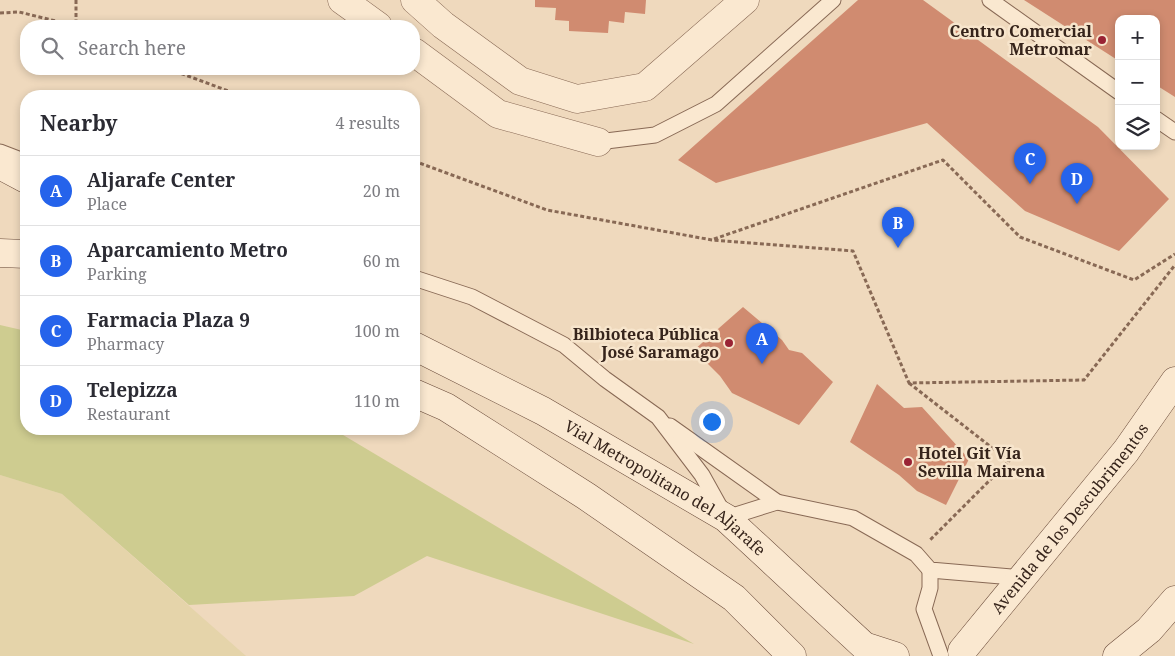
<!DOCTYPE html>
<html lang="en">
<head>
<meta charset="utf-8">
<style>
  body { margin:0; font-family:"Noto Serif",serif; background:#f2f2f3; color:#2b2b33 }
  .controls { position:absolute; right:15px; top:15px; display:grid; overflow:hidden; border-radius:10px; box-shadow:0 2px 8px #0003 }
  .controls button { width:45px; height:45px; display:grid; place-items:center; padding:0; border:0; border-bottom:1px solid #e1e1e2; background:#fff; color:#2b2b33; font:25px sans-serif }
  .you { position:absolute; left:711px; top:421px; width:18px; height:18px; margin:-12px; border:4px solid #fff; border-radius:50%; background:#1a73e8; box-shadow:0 0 0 8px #1a73e833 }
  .badge { display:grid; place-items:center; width:32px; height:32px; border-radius:50%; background:#2563eb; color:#fff; font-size:16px; font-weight:700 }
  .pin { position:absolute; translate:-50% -41px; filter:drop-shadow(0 1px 2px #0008) }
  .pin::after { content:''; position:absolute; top:26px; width:18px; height:15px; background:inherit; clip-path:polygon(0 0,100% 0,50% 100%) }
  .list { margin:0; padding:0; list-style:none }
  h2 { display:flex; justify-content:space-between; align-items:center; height:65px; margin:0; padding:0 20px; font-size:21px }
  h2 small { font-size:16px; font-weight:400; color:#7c7c81 }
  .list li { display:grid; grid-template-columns:32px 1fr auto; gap:15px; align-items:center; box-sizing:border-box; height:70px; padding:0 20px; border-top:1px solid #e1e1e2 }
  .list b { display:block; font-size:19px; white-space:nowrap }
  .list p { margin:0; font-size:16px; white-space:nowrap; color:#7c7c81 }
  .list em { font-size:16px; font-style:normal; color:#7c7c81 }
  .icon { flex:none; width:28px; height:28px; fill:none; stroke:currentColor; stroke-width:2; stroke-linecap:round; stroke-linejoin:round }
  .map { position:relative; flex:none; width:1175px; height:656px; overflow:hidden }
  .search { position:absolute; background:#fff; box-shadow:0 2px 8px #0003; left:20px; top:20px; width:400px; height:55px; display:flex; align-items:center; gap:12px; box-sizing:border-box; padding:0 18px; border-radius:20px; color:#7c7c81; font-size:19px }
  .panel { position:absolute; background:#fff; box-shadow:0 2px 8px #0003; left:20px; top:90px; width:400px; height:345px; border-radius:20px }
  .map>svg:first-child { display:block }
</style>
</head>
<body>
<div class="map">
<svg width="1175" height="656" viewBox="0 0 1175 656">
  <rect width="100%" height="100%" fill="#efd9bd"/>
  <polygon fill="#e5d4aa" points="0,475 62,494 246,656 0,656"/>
  <polygon fill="#cecc90" points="0,325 26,331 26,429 333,429 694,644 427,556 354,596 189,605 62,494 0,475"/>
  <g fill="#d08b70">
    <polygon points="535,0 646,0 645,14 625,12 624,23 609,21 608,33 569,31 569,21 555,20 556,8 535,7"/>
    <polygon points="858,0 923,0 1098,127 1169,199 1119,251 1025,211 927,123 716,183 678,160"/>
    <polygon points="1024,0 1175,0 1175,97 1156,85 1156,19 1119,19 1119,61"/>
    <polygon points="743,307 782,340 789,350 802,353 833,382 799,425 732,393 720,376 694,350"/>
    <polygon points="877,384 904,408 922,407 969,459 946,505 917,491 899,475 850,442"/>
  </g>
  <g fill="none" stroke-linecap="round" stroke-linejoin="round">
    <g stroke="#886955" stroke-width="17">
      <g id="lane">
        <polyline points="990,0 1119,92"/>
        <polyline points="1156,119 1175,132"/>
        <polyline points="598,142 655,135 716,104 833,0"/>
        <polyline points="0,152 26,162"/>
        <polyline points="414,278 472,297 564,345 605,379 658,417 702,475 726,518 777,502 853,518 916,554 930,570 1023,578"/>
        <polyline points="670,426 777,502"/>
        <polyline points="930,570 930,588 924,609 941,656"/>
      </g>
    </g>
    <g stroke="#886955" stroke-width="29">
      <g id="street">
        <polyline points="342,0 378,26"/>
        <polyline points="415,0 443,25 520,81 577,99 645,87 745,0"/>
        <polyline points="414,52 498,114 598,142"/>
      </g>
    </g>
    <g stroke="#694a39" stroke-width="29">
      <g id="secondary">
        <polyline points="0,165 26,179"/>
        <polyline points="0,253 26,254"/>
        <path id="s1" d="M414 346 543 411 726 518 864 646 895 656"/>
        <polyline points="414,393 446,407 586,496 734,598 792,656"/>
        <path id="s2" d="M962 651 1126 451 1175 381"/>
        <polyline points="1117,656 1149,630 1175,600"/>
      </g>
    </g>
    <g stroke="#886955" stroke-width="3" stroke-dasharray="4 2.5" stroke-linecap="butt">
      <polyline points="76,0 76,26"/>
      <polyline points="0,13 19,12 76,26"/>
      <polyline points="169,69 242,96"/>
      <polyline points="414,161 547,210 712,240 853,251 909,383 1084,380 1175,265"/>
      <polyline points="714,239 943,160 1020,237 1134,280 1175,254"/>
      <polyline points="909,383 1009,461 930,540"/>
    </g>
    <use href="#lane" stroke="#fae8d0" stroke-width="15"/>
    <use href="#street" stroke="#fae8d0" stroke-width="28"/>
    <use href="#secondary" stroke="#fae8d0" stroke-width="28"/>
  </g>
  <g fill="#992334" stroke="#f7e5cc" stroke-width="2">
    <circle cx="1102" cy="40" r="5"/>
    <circle cx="729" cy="343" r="5"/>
    <circle cx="908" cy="462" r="5"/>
  </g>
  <g text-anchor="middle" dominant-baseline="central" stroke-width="5" stroke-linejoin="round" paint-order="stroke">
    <g font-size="16" font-weight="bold" fill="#36241b" stroke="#f7e5cc" text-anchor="end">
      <text x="1092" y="31">Centro Comercial<tspan x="1092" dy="18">Metromar</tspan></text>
      <text x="719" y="334">Bilbioteca Pública<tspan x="719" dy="18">José Saramago</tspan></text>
      <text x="918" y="453" text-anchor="start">Hotel Git Vía<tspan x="918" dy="18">Sevilla Mairena</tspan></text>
    </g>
    <g font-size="16" fill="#36241b" stroke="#f7e5cc">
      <text stroke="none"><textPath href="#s1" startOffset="289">Vial Metropolitano del Aljarafe</textPath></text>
      <text stroke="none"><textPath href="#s2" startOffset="171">Avenida de los Descubrimentos</textPath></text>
    </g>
  </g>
</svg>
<div class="controls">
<button>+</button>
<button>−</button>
<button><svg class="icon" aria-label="layers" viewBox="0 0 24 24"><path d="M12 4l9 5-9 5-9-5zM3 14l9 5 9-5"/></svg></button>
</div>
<div class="you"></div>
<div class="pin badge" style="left:762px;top:364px">A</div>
<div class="pin badge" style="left:898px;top:248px">B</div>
<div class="pin badge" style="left:1030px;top:184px">C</div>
<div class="pin badge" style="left:1077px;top:204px">D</div>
<div class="search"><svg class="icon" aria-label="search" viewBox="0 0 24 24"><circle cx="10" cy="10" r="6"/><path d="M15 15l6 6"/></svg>Search here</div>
<section class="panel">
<h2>Nearby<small>4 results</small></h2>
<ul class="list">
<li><span class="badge">A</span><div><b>Aljarafe Center</b><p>Place</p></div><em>20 m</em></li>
<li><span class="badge">B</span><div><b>Aparcamiento Metro</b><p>Parking</p></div><em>60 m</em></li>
<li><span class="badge">C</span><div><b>Farmacia Plaza 9</b><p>Pharmacy</p></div><em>100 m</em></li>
<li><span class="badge">D</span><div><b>Telepizza</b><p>Restaurant</p></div><em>110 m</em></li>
</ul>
</section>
</div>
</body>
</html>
